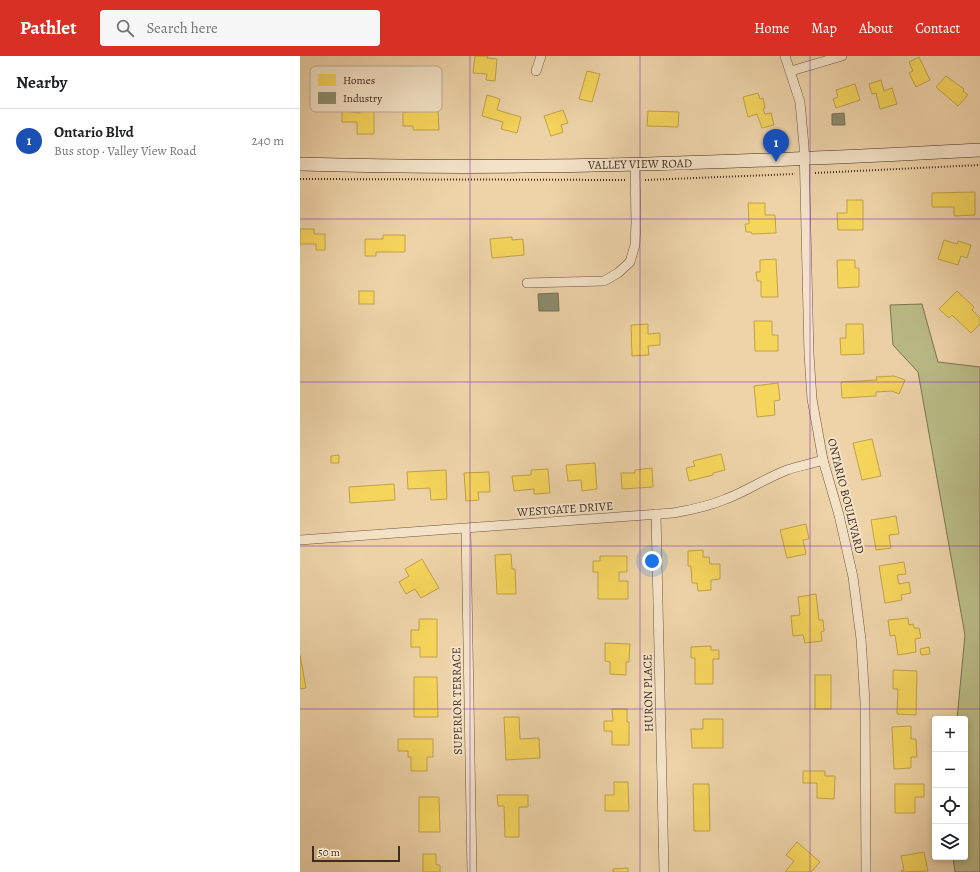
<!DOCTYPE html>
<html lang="en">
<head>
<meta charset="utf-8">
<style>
  body { margin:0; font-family:Alegreya,serif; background:#f6f6f6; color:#202124 }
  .controls { position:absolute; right:12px; bottom:12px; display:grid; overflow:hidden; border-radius:4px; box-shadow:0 2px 6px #0003 }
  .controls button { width:36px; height:36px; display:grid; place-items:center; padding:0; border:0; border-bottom:1px solid #e0e0e0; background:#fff; color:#202124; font:20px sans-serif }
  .scale { position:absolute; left:12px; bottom:10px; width:88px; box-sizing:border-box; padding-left:4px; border:2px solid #412a1e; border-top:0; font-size:11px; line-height:14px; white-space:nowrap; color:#412a1e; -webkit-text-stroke:3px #f4e2c7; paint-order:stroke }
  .you { position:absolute; left:352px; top:505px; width:14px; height:14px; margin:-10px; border:3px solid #fff; border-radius:50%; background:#1a73e8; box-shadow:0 0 0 6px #1a73e833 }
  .badge { display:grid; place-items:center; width:26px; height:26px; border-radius:50%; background:#d93025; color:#fff; font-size:13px; font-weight:700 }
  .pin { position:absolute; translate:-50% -33px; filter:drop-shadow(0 1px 2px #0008) }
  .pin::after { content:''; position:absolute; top:21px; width:14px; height:12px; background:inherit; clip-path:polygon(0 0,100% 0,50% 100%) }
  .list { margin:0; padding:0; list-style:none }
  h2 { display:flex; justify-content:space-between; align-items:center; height:52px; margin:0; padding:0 16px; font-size:17px }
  h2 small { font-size:13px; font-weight:400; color:#757577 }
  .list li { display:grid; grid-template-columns:26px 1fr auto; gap:12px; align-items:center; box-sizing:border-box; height:64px; padding:0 16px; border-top:1px solid #e0e0e0 }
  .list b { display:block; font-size:15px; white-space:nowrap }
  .list p { margin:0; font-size:13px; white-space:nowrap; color:#757577 }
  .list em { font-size:13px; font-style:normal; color:#757577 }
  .icon { flex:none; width:22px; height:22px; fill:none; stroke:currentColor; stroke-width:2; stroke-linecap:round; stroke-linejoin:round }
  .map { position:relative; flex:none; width:680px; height:816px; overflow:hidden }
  header { display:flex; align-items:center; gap:24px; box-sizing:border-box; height:56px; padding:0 20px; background:#d93025; color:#fff }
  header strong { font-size:19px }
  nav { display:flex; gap:22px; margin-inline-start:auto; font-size:14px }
  .search { width:280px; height:36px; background:#f6f6f6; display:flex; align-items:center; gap:10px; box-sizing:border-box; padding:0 14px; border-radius:4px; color:#757577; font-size:15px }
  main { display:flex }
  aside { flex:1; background:#fff }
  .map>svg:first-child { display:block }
</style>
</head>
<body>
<header>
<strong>Pathlet</strong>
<div class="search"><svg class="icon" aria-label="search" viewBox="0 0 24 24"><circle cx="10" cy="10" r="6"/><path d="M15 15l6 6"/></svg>Search here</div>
<nav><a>Home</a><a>Map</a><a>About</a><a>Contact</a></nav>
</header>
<main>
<aside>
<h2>Nearby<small></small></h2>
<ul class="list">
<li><span class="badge" style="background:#1a4fb4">1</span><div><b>Ontario Blvd</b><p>Bus stop · Valley View Road</p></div><em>240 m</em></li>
</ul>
</aside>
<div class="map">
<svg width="680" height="816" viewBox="0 0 680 816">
  <rect width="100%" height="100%" fill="#eed3a9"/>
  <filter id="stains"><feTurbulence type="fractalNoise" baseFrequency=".005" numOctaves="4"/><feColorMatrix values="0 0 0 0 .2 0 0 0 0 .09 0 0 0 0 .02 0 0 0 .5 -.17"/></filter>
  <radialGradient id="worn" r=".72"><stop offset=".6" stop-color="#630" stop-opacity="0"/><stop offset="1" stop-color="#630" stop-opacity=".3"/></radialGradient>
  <polygon fill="#babc87" stroke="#7e7352" points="622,248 638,306 680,311 680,816 655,816 653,801 665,801 665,663 657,663 665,579 618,316 593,289 590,249"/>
  <g fill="#f6d55c" stroke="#c0a249">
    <polygon points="175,0 188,0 187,2 197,3 195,25 186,24 187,18 173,17"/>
    <polygon points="619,1 630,24 616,31 609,17 613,15 609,6"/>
    <polygon points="287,15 300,18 292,46 279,43"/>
    <polygon points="646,20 664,33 663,35 668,39 658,50 636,31"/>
    <polygon points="581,24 584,35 592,32 597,48 580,53 576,37 572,38 569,28"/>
    <polygon points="555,28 560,44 536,52 533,43 538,41 536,34"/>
    <polygon points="458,37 460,43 463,42 465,52 463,53 465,58 471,57 474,69 462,72 457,58 448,61 443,41"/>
    <polygon points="187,39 200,43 197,54 221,61 217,77 201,73 203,66 182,60"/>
    <polygon points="42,50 52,50 51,56 60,57 60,51 74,51 74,78 57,78 57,66 42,66"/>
    <polygon points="263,54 268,67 261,69 263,76 251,80 244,60"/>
    <polygon points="138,55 139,74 113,74 113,70 103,70 103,56"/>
    <polygon points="348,55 379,56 378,71 347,70"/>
    <polygon points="675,136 675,159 654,160 654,151 632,151 632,137"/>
    <polygon points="547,144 563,144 563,174 538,174 537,157 547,157"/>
    <polygon points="448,147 465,147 465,159 475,159 476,177 452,178 451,176 446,176 445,168 449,168"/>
    <polygon points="0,173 14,173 14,178 25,178 25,194 16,194 16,188 0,188"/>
    <polygon points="83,179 105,179 105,196 76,196 76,200 65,200 65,183 83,183"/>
    <polygon points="212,181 212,184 223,183 224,199 192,202 190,183"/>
    <polygon points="644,184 657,188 658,185 671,189 667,202 661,200 658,209 638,203"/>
    <polygon points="476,203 478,241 461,241 461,225 457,225 456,216 460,216 460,204"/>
    <polygon points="537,204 555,204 555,212 559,212 559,231 538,232"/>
    <rect x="59" y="235" width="15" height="13"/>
    <polygon points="657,235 674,251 672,254 680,262 680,268 671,277 652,259 649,262 639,253"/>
    <polygon points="454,265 472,265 472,279 478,279 478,295 455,295"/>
    <polygon points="348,268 348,278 360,277 360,289 348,290 349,299 332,300 331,269"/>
    <polygon points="546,268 563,268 564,298 541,299 540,282 546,282"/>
    <polygon points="594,320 605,324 599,338 592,335 576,336 576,340 542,342 541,326 577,324 576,321"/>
    <polygon points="478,327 480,344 474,345 475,359 457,361 454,330"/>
    <polygon points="572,383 581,420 562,424 553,387"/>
    <polygon points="421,398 425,414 413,417 413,419 389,425 386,412 395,410 393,405"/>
    <polygon points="39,399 39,407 31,407 31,400"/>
    <polygon points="295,407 297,433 282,435 281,424 268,425 266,409"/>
    <polygon points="352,412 353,431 322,433 321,417 335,417 335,414"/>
    <polygon points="248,413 250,437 234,438 234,433 214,435 212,420 231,419 231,414"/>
    <polygon points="146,414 147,443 131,444 130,432 108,433 107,416"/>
    <polygon points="189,416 190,436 178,436 179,444 166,445 164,417"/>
    <polygon points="94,428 95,444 50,447 49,431"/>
    <polygon points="596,460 599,478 589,479 591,492 576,494 571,464"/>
    <polygon points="506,468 509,483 503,484 506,498 487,502 480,474"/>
    <polygon points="403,494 403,501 409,501 410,508 420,508 420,523 411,524 411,534 398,535 397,527 392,527 391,510 388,510 388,495"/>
    <polygon points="211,498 212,513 215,513 216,538 197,538 195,499"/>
    <polygon points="300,500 327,500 327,516 319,516 319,525 328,525 328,543 298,543 298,516 293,516 293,505 300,505"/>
    <polygon points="122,503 139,532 121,542 115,533 106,538 99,526 109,520 105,513"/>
    <polygon points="604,506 606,518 597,519 599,528 609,526 611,537 601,539 602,544 585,547 579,510"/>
    <polygon points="516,538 519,564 523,564 524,575 521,576 522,585 505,587 503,579 493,580 491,560 500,559 498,541"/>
    <polygon points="608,562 609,569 613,568 614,572 619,572 621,582 615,583 616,596 598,599 595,579 590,580 588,564"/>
    <polygon points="119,563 137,563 137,601 120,601 120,591 111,591 111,574 119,574"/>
    <polygon points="305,587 330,588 329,606 326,606 326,619 310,618 310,606 305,605"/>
    <polygon points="411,590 411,594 419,594 419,603 413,603 413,628 395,628 395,602 391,602 391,591"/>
    <polygon points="629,591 630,598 621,599 620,593"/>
    <polygon points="0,599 6,632 0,633"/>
    <polygon points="593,614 617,615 616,659 597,658 598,633 593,633"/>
    <rect x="515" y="619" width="16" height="34"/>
    <polygon points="114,621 137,621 138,661 114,661"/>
    <polygon points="312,653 327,653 327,666 329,666 329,689 312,689 312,675 304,675 304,665 313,665"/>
    <polygon points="204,661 219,661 220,683 239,682 240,702 206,704"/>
    <polygon points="403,663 423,663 423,692 392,692 391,673 403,673"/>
    <polygon points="611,670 611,683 616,683 617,701 611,701 611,712 594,713 592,671"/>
    <polygon points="98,683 133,683 133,701 127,701 127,715 111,715 111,701 108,701 108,695 98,695"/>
    <polygon points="503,715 525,715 525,720 535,720 534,743 517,742 517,727 503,727"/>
    <polygon points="314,726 328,726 329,755 305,755 305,739 314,739"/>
    <polygon points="393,728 409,728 410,775 394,775"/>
    <polygon points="595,728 624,728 624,741 615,741 615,757 595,757"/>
    <polygon points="197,739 228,739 228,751 219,751 219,781 205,781 204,750 198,750"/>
    <polygon points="119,741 139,741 140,776 119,776"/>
    <polygon points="497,786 520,806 511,816 485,816 494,805 486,799"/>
    <polygon points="624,796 628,815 602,816 601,815 604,814 601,800"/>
    <polygon points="123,798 136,798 136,809 140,809 140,816 123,816"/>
    <polygon points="328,812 328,816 313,816 313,813"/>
  </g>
  <g fill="#8c8c6e" stroke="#766f56">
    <polygon points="544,57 545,69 532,69 532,58"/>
    <polygon points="258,237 259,255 239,255 238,238"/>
  </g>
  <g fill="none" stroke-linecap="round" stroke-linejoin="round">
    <g stroke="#6c5441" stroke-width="10">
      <g id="minor">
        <polyline points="485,0 500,46 504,90 509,298 512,343 523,404 539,459 553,521 561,583 565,646 566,816"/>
        <polyline points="236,15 241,0"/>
        <polyline points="491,15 542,0"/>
        <polyline points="227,227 304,225 318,217 330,206 335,189 336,167 335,109"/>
        <polyline points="356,458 364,816"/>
        <polyline points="166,473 172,816"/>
        <path d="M0 484 373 457C391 454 409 450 426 443 447 435 466 422 487 414 498 410 511 408 523 404"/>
      </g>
    </g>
    <g stroke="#412a1e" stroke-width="14">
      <path id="secondary" d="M0 108C227 115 453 106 680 94"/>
    </g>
    <g stroke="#412a1e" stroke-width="2" stroke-dasharray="1 2" stroke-linecap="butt">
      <polyline points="515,117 680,109"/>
      <polyline points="0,123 325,124"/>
      <polyline points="345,124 495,118"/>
    </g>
    <use href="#minor" stroke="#f4e2c7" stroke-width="9"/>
    <use href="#secondary" stroke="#f4e2c7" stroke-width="13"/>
  </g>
  <path fill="none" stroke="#7b2cbf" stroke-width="1" stroke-opacity="0.55" d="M170 0V816M340 0V816M510 0V816M0 163H680M0 326H680M0 490H680M0 653H680"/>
  <g text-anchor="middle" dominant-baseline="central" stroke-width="4" stroke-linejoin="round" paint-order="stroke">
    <g font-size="12" fill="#412a1e" stroke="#f4e2c7">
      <text transform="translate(340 108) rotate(-1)">VALLEY VIEW ROAD</text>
      <text transform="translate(546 440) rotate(76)">ONTARIO BOULEVARD</text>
      <text transform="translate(265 453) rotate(-4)">WESTGATE DRIVE</text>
      <text transform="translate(348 637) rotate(-91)">HURON PLACE</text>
      <text transform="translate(157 645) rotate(-91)">SUPERIOR TERRACE</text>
    </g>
  </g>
  <rect x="10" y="10" width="132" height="46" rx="6" fill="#f4e2c7" stroke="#beab94" stroke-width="1"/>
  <rect x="18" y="18" width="18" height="12" fill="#f6d55c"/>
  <rect x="18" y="36" width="18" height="12" fill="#8c8c6e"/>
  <g font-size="11" fill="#412a1e">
    <text x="43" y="28">Homes</text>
    <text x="43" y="46">Industry</text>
  </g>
  <rect width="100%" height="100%" filter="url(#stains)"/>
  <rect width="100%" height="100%" fill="url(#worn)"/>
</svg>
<div class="controls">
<button>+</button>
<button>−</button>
<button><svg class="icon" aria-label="locate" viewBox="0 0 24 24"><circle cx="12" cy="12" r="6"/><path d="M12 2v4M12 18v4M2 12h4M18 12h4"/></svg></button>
<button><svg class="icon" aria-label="layers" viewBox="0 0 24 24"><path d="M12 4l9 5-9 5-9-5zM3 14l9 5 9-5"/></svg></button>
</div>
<div class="scale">50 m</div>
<div class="you"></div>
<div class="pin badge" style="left:476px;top:106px;background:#1a4fb4">1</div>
</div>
</main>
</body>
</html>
